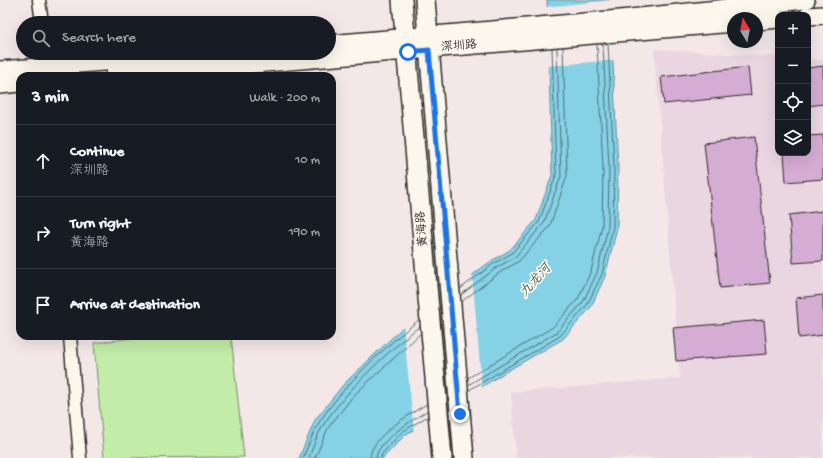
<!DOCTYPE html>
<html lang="en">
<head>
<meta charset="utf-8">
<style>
  body { margin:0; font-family:"Gochi Hand","LXGW WenKai TC",sans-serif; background:#20242c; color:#f1f3f6 }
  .controls { position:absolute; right:12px; top:12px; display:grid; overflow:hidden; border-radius:8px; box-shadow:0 4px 16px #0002 }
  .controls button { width:36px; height:36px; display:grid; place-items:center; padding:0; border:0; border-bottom:1px solid #363941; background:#171b24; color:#f1f3f6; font:20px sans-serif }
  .compass { position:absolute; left:727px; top:12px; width:36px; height:36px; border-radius:50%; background:#171b24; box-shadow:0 4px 16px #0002; rotate:350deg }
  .stop { position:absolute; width:12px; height:12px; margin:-9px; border:3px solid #1a73e8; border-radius:50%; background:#fff }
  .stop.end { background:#1a73e8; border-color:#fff; box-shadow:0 1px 4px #0008 }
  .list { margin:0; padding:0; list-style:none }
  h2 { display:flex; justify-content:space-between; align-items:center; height:52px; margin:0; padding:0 16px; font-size:17px }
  h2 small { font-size:13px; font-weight:400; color:#9ea1a6 }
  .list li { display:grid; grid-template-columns:26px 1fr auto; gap:12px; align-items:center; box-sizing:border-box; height:72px; padding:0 16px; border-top:1px solid #363941 }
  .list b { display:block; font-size:15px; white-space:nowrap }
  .list p { margin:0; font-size:13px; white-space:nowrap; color:#9ea1a6 }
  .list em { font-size:13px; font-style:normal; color:#9ea1a6 }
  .icon { flex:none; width:22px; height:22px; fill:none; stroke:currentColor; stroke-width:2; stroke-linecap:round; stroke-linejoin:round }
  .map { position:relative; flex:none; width:823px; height:458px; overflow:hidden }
  .search { position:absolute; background:#171b24; box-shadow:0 4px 16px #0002; left:16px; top:16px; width:320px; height:44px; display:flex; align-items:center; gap:10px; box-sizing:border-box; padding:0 14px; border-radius:22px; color:#9ea1a6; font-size:15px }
  .panel { position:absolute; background:#171b24; box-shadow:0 4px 16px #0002; left:16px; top:72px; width:320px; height:268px; border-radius:12px }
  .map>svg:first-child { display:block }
</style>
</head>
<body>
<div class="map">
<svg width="823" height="458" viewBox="0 0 823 458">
  <rect width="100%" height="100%" fill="#f3e8e7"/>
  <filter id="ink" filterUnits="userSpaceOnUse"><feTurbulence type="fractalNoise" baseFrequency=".025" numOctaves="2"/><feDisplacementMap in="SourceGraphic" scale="8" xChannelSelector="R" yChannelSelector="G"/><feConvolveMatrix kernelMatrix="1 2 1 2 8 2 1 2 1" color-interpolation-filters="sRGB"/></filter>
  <g filter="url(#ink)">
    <polygon fill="#ead6e1" points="654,49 778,57 778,153 808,153 808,59 823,60 823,458 516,458 511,392 680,378"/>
    <polygon fill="#c2eca8" stroke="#768c6a" points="148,336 231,336 244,457 104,458 94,343"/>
    <polygon fill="#85d1e5" stroke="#618f9b" points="547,0 610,0 618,168 617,228 605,276 591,307 563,339 507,371 405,435 383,458 299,458 315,420 343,385 402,328 491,261 510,250 536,220 552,175"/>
    <g fill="#f3e8e7">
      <polygon points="612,0 615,60 547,66 545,7"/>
      <polygon points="472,272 482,389 414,432 403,325"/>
    </g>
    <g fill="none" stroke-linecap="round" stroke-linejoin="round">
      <g stroke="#4f6d75" stroke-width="1">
        <polyline points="460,289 493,264 512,253 539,222 556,175 552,48"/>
        <polyline points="461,295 496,268 515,257 544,223 561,176 557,48"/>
        <polyline points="461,302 499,273 519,261 550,226 567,176 563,47"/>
        <polyline points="468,378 553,327 578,299 591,271 602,226 603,168 597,44"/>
        <polyline points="468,385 557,332 583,302 597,273 608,227 609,168 603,44"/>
        <polyline points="469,390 560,336 587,305 602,274 613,227 614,168 608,43"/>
        <path d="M303 458C308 446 313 432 320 421 345 384 384 347 419 320"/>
        <path d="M309 458C313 447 317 434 324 424 345 392 389 350 420 326"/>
        <polyline points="315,458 328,428 354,395 421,333"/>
        <path d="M370 458C370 437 410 414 427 404"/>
        <path d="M376 458C376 442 414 419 427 411"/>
        <polyline points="381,458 382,454 402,432 428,416"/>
      </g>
    </g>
    <g fill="#d5acd3" stroke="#2b2b2b">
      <polygon points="823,66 823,104 808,106 808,68"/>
      <polygon points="748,67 751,95 664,104 661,77"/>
      <polygon points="823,135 823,179 786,182 784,153 808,153 808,136"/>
      <polygon points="754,137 770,283 720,288 704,143"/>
      <polygon points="823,211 823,261 793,263 789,215"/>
      <polygon points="823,295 823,335 799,338 796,298"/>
      <polygon points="764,320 767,354 676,361 673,328"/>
    </g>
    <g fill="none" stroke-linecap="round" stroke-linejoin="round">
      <g stroke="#2b2b2b" stroke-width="15">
        <g id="street">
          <polyline points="39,0 42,23"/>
          <polyline points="46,53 49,76"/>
          <polyline points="70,336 80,458"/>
        </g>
      </g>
      <g stroke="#2b2b2b" stroke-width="20">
        <g id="secondary">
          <polyline points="808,16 823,15"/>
          <polyline points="757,21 778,19"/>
          <polyline points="329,44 620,19 806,0"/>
          <polyline points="0,70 222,53"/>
          <polyline points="114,76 733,23"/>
          <polyline points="0,85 20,83"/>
        </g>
      </g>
      <g stroke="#2b2b2b" stroke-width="22">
        <g id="primary">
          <polyline points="402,0 442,458"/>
          <polyline points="425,0 464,458"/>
        </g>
      </g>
      <use href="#street" stroke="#fbf7ec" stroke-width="12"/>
      <use href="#secondary" stroke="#fbf7ec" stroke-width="17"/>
      <use href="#primary" stroke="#fbf7ec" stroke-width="19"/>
    </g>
  </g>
  <g fill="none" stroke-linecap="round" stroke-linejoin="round" filter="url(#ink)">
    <polyline stroke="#1a73e8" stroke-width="5" points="408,52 429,50 460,414"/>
  </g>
  <g text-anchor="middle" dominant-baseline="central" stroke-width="3.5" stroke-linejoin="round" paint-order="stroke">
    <g font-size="12" fill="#2b2b2b" stroke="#fbf7ec">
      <text transform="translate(459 47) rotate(-5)">深圳路</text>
      <text transform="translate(423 229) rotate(-95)">黄海路</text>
    </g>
    <g font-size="13" font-style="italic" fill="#465d63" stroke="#fbf7ec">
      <text transform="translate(536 281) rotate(-48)">九龙河</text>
    </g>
  </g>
</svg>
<div class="controls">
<button>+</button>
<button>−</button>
<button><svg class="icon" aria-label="locate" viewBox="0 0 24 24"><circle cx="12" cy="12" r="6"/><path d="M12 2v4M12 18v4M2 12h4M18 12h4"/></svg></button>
<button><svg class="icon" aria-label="layers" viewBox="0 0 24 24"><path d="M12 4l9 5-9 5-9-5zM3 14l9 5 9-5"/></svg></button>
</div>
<svg class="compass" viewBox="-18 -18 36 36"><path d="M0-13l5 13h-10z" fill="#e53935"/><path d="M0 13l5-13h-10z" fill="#9ea1a6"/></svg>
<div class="stop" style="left:408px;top:52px"></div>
<div class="stop end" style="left:460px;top:414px"></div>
<div class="search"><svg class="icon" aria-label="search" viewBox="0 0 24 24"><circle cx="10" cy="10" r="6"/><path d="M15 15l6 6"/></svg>Search here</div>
<section class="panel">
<h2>3 min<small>Walk · 200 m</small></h2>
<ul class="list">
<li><svg class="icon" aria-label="ahead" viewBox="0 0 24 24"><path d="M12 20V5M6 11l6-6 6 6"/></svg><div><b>Continue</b><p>深圳路</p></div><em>10 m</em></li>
<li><svg class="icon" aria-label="right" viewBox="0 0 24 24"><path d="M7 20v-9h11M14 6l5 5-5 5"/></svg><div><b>Turn right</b><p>黄海路</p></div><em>190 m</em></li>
<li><svg class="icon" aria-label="arrive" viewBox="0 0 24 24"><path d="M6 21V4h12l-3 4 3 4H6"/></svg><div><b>Arrive at destination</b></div></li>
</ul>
</section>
</div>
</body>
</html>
